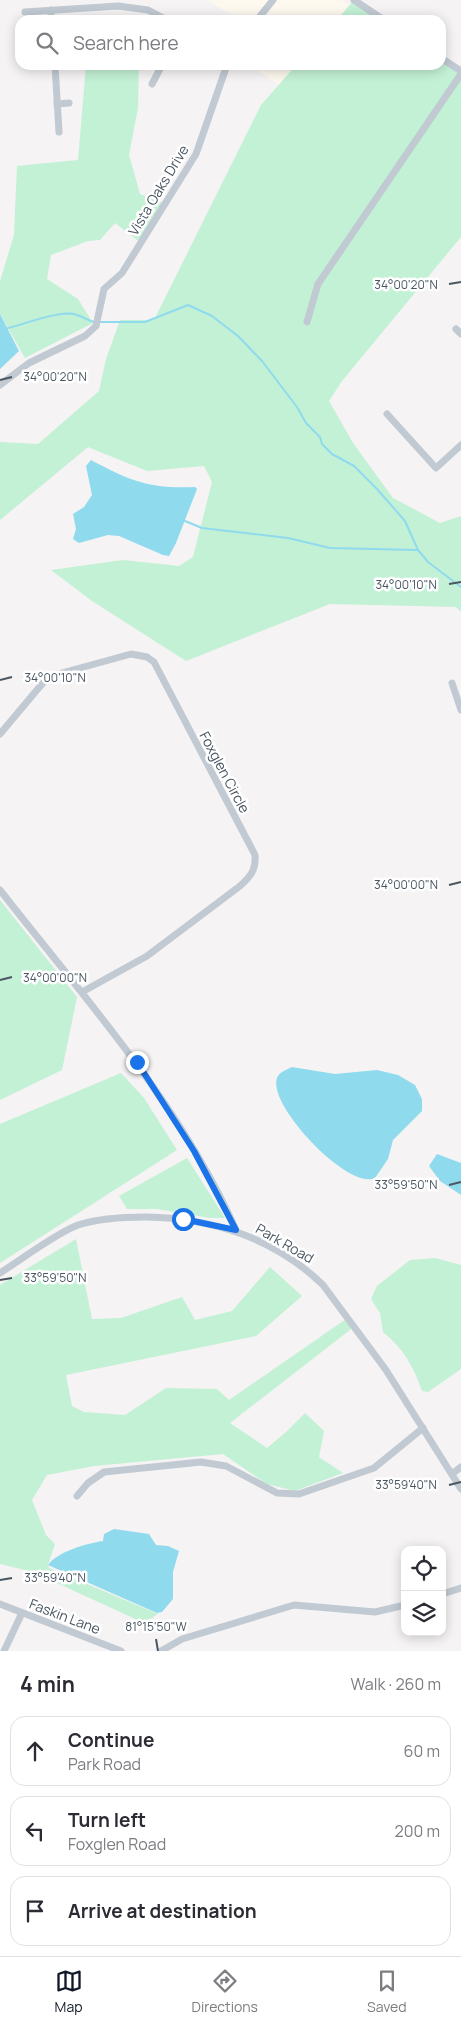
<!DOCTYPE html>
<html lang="en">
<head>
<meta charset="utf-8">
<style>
  body { margin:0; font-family:Manrope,sans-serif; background:#f7f7f7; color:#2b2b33 }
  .controls { position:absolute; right:15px; bottom:15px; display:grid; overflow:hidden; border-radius:10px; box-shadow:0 2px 12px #0003 }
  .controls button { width:45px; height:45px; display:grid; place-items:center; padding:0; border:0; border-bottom:1px solid #e1e1e2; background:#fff; color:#2b2b33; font:25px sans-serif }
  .stop { position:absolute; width:15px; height:15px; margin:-11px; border:4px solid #1a73e8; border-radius:50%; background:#fff }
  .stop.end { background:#1a73e8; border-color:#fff; box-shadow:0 1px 5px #0008 }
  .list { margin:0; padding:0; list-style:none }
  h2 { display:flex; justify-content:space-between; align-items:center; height:65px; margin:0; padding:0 20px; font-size:21px }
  h2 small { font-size:16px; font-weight:400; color:#7c7c81 }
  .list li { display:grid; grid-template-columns:32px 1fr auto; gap:15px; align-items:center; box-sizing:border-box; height:70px; margin:0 10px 10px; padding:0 10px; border:1px solid #e1e1e2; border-radius:15px }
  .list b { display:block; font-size:19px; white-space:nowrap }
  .list p { margin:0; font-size:16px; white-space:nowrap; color:#7c7c81 }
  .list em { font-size:16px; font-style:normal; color:#7c7c81 }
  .icon { flex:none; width:28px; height:28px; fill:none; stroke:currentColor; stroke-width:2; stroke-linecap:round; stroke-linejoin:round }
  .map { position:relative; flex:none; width:461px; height:1651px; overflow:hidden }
  .search { position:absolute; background:#fff; box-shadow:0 2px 12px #0003; left:15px; right:15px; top:15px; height:55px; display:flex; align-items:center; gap:12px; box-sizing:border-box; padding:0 18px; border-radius:15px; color:#7c7c81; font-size:19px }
  .sheet { height:305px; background:#fff }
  nav { display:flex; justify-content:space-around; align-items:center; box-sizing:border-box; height:70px; border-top:1px solid #e1e1e2; background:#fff; font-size:14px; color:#7c7c81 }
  nav a { display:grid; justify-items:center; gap:2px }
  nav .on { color:#111827 }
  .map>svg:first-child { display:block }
</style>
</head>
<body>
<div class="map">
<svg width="461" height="1651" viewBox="0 0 461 1651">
  <rect width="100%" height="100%" fill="#f5f3f3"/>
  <g fill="#fdf9ef">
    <polygon points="207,0 342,0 349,6 337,20 240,20"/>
    <polygon points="250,65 296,65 279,85"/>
  </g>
  <g fill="#c3f1d5">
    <polygon points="354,0 384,20 337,20"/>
    <polygon points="441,58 461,71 461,237 342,381 329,401 353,443 393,498 440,523 461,516 461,612 456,607 330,604 186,661 92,601 51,570 123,560 179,566 193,557 212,482 204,466 147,471 88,447 0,520 0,442 38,444 99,391 106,359 120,320 154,320 261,105 296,65 441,65"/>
    <polygon points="86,65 139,65 138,108 129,155 140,194 165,204 141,243 115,223 100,240 88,241 51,255 47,279 78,299 93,323 25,358 0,314 0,281 14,235 17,166 78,160"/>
    <polygon points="0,900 77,997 62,1070 0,1100"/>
    <polygon points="121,1073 144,1098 177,1150 0,1263 0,1124"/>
    <polygon points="187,1158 225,1218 210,1218 157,1209 127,1209 119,1196"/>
    <polygon points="76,1239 92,1319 121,1318 182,1297 195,1320 232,1311 270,1267 302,1296 256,1336 66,1375 72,1406 84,1412 125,1415 166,1388 217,1389 229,1400 349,1317 355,1326 230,1423 267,1448 286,1432 305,1413 324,1431 319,1457 343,1473 295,1491 267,1484 223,1454 94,1466 47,1475 32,1500 46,1535 55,1544 48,1565 49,1568 158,1614 144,1623 33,1572 0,1564 0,1285"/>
    <path d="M435 1258 461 1265V1369L428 1392 422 1391C414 1367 403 1348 383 1332L380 1313 371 1299 377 1286 410 1260Z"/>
  </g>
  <g fill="#90daee">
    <polygon points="0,314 19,351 0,369"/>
    <path d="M91 460C130 481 150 489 195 487L197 489 176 543 169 556 163 555 119 536 108 535 79 543 73 539 76 529 73 514 84 507 92 495 86 466Z"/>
    <path d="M292 1067 335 1074 377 1070 398 1075 415 1085 422 1099V1111L393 1140 388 1159 375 1178C349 1191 267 1105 277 1078 279 1072 286 1070 292 1067Z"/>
    <polygon points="437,1154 461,1163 461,1195 440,1181 429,1166"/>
    <path d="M114 1529 149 1534 156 1545 168 1546 179 1551 173 1572V1599L162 1612 157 1613 48 1565C59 1551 85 1544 103 1541L104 1534Z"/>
  </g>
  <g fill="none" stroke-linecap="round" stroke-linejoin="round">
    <g stroke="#90daee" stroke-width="2">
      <polyline points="100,322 145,322 188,305 212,316 238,336 262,361 297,407 306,423 320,437 322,444 332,454 354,466 377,489 405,521 418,550 428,562 461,587"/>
      <path d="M8 328C25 324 62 309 77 315 84 317 87 321 95 322"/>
      <polyline points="185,521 202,528 288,538 330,548 418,550"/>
    </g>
    <g stroke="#c1cad2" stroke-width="7">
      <polyline points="354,0 384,20"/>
      <polyline points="51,10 51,20"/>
      <polyline points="25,12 118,6 148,10 167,20"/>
      <polyline points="257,20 273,0"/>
      <polyline points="441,58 461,71"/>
      <polyline points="55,65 59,132"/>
      <polyline points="152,84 162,65"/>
      <polyline points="57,104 69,103"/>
      <polyline points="307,322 318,284 461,74"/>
      <polyline points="456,329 461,334"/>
      <polyline points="0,385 29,363 85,336 96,326 104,289 122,273 196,154 227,65"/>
      <polyline points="387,414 436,468 461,445"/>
      <polyline points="452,683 461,710"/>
      <path d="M0 734 42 684 51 676 131 654 147 657 154 662 255 855C256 870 251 876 240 886L147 956 82 992"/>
      <path d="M0 890C85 999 179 1102 236 1230"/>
      <path d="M0 1273C21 1260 56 1233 78 1225 100 1218 123 1217 146 1217 212 1218 275 1238 323 1285L386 1370 461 1489"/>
      <polyline points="453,1473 461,1467"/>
      <polyline points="77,1496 88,1483 104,1472 201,1462 226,1466 277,1493 299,1494 374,1468 423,1428"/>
      <polyline points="442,1594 461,1588"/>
      <polyline points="0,1604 121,1651"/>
      <polyline points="4,1651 22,1613"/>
      <polyline points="161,1651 182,1639 294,1605 375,1612 405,1605"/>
    </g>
  </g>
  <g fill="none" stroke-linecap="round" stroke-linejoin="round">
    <polyline stroke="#1a73e8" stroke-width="6" points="137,1062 194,1151 236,1230 183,1219"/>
  </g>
  <path fill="none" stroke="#4a5661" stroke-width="2" d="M449 284 461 282M0 380 12 377M449 584 461 582M0 680 12 677M449 885 461 882M0 980 12 977M449 1185 461 1182M0 1280 12 1278M449 1485 461 1482M0 1580 12 1578M156 1639 158 1651"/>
  <g text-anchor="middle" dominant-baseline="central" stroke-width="5" stroke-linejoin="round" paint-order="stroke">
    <g font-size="14" fill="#4a5661" stroke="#fff">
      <text transform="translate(158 190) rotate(-59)">Vista Oaks Drive</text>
      <text transform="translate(225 772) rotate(62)">Foxglen Circle</text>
      <text transform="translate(285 1243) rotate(30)">Park Road</text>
      <text transform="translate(65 1616) rotate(21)">Faskin Lane</text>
    </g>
  </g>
  <g font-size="12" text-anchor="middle" fill="#4a5661" stroke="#fff" stroke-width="5" stroke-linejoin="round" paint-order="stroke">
    <text x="406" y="289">34°00'20"N</text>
    <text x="55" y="381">34°00'20"N</text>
    <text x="406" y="589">34°00'10"N</text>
    <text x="55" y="682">34°00'10"N</text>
    <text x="406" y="889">34°00'00"N</text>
    <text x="55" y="982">34°00'00"N</text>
    <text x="406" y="1189">33°59'50"N</text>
    <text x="55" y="1282">33°59'50"N</text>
    <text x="406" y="1489">33°59'40"N</text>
    <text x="55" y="1582">33°59'40"N</text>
    <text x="156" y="1631">81°15'50"W</text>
  </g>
</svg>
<div class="controls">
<button><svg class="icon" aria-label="locate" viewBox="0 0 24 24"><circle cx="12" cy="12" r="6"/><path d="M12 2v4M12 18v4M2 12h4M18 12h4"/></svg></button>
<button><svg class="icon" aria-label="layers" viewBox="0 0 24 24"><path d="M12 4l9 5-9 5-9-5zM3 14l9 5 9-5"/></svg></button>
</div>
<div class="stop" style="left:183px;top:1219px"></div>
<div class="stop end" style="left:137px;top:1062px"></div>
<div class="search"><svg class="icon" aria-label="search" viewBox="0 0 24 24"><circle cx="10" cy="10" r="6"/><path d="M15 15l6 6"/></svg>Search here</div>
</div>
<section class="sheet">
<h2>4 min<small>Walk · 260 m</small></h2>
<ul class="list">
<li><svg class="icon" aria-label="ahead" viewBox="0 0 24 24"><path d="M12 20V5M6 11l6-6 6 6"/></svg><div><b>Continue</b><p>Park Road</p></div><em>60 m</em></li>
<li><svg class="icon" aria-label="left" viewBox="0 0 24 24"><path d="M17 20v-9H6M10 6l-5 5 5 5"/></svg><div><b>Turn left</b><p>Foxglen Road</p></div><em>200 m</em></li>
<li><svg class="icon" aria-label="arrive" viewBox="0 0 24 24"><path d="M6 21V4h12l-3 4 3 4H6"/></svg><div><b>Arrive at destination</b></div></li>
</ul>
</section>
<nav>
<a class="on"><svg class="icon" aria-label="map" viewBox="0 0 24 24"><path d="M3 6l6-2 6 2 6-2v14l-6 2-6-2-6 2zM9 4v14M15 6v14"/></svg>Map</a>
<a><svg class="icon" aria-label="directions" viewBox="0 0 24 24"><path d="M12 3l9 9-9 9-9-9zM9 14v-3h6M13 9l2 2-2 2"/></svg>Directions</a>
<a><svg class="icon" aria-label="saved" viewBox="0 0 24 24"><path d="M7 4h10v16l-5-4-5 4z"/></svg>Saved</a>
</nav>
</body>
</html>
